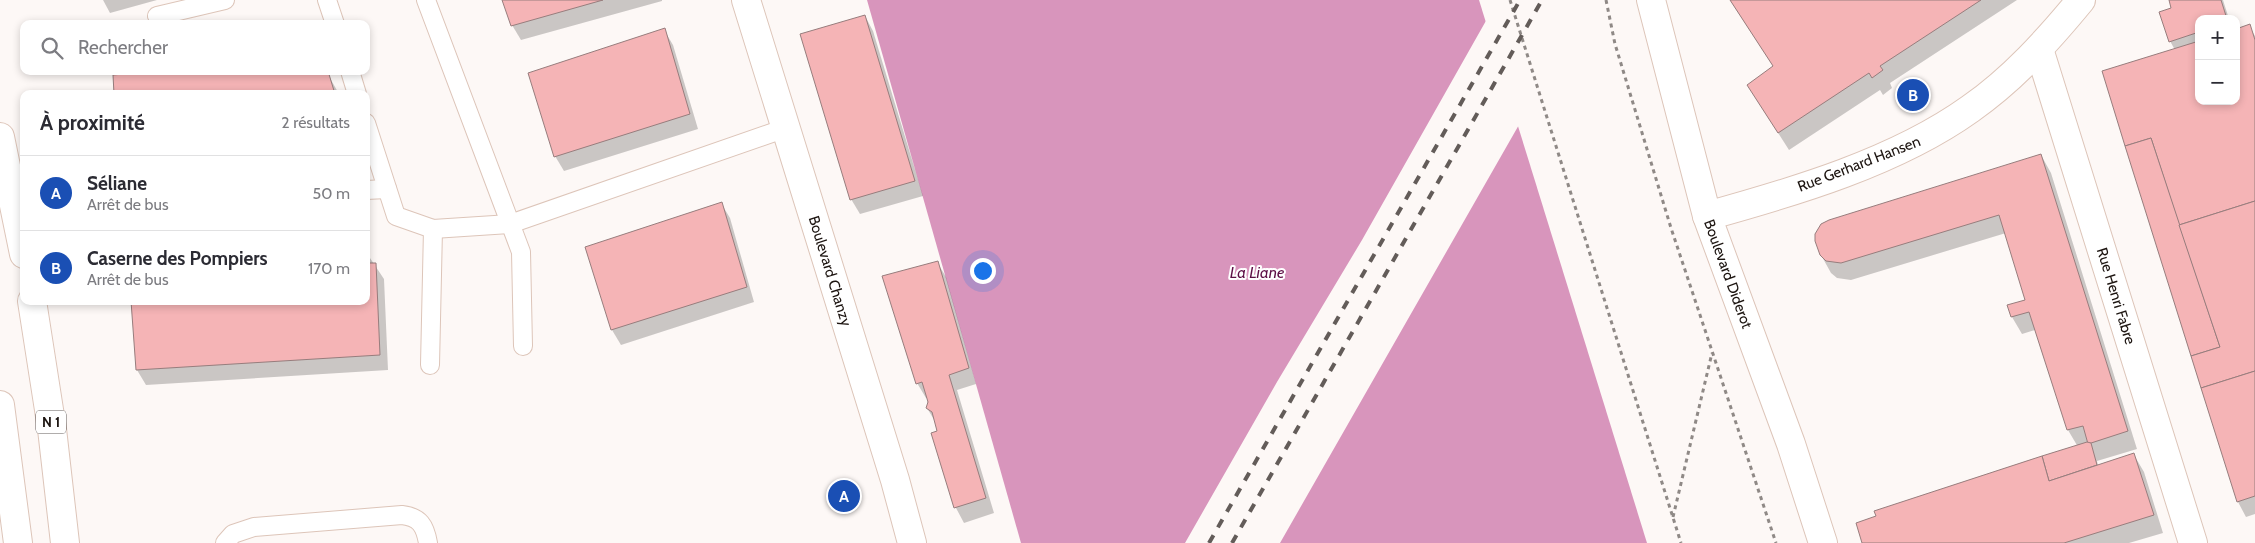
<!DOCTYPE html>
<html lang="fr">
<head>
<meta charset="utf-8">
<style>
  body { margin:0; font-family:Cabin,sans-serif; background:#f2f2f3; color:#2b2b33 }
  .controls { position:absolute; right:15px; top:15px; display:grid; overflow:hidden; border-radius:10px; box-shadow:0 2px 8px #0003 }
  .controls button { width:45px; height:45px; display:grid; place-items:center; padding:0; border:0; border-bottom:1px solid #e1e1e2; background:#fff; color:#2b2b33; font:25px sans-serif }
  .you { position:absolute; left:982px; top:270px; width:18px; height:18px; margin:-12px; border:4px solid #fff; border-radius:50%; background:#1a73e8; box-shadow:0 0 0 8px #1a73e833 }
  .badge { display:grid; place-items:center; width:32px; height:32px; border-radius:50%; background:#2b70a5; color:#fff; font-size:16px; font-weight:700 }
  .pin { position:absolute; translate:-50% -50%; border:2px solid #fff; box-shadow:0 1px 5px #0006 }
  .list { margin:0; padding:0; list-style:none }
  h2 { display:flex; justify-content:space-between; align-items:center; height:65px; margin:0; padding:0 20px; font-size:21px }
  h2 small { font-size:16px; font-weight:400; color:#7c7c81 }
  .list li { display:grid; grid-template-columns:32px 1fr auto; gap:15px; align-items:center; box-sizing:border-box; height:75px; padding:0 20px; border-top:1px solid #e1e1e2 }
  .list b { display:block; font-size:19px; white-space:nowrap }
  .list p { margin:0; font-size:16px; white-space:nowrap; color:#7c7c81 }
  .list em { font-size:16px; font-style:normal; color:#7c7c81 }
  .icon { flex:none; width:28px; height:28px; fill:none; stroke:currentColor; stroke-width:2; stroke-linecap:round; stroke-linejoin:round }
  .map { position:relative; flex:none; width:2255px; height:543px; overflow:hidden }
  .search { position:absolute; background:#fff; box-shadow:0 2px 8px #0003; left:20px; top:20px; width:350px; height:55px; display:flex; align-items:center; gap:12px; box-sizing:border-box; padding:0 18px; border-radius:10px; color:#7c7c81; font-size:19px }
  .panel { position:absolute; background:#fff; box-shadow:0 2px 8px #0003; left:20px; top:90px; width:350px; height:215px; border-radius:10px }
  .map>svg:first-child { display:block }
</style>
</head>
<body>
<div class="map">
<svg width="2255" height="543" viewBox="0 0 2255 543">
  <rect width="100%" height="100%" fill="#fdf8f6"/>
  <polygon fill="#d895bc" points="867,0 1479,0 1647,543 1021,543"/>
  <polygon fill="#fdf8f6" points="1487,19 1520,123 1280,543 1185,543 1277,382 1362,240"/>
  <g fill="#0003">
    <polygon points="103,0 157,0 110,13"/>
    <polygon points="504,0 662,0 662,1 521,40 512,25"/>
    <polygon points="1730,0 2017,0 1890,83 1892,88 1883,95 1880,90 1789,150 1759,103 1774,67"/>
    <polygon points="2170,0 2223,0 2229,19 2199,19 2199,101 2236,101 2249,26 2255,36 2255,514 2246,517 2238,502 2175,50 2170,41 2173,9"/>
    <polygon points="865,16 873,31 923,196 860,214 851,199"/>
    <polygon points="664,30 673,45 698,129 564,171 555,156"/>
    <polygon points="326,71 339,94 115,94"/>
    <polygon points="2041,155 2051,173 2137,449 2097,461 2098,466 2134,455 2144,472 2163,533 2129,543 1863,543 2078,447 2068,430 2035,330 2022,334 2012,317 2009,306 2027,300 2006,233 1851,280 1837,278 1831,273 1821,255"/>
    <polygon points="721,203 730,218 754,302 621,345 612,330 587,247"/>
    <polygon points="366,252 384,279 388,370 146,385 137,370 133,301 366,301"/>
    <polygon points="937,262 946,277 976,384 957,390 994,513 964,523 956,508 933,434 938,432 936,423 927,408 928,398 926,398 917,383"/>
  </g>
  <g fill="#f5b4b6" stroke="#977d7d">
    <polygon points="502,0 603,0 511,26"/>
    <polygon points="1730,0 1981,0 1880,66 1883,70 1872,78 1869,73 1778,133 1747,85 1773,66"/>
    <polygon points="2169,0 2221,0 2227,19 2199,19 2199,32 2169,42 2159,12 2171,8"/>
    <polygon points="865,15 915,181 850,200 800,34"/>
    <polygon points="2250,24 2255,40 2255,201 2179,225 2151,138 2125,146 2102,71 2199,41 2199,101 2236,101 2236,29"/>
    <polygon points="665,28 690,114 554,157 528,73"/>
    <polygon points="154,71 328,71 335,94 114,94 113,75"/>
    <polygon points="2151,138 2220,347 2191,356 2125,146"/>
    <polygon points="2041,154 2128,431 2088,444 2083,426 2067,430 2029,312 2011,317 2007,305 2025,300 1999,215 1841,263 1826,261 1820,255 1815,241 1815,234 1821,224 1829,220"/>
    <polygon points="2255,201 2255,371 2201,388 2191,356 2220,347 2179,225"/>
    <polygon points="722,202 747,287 611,330 585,247"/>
    <polygon points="366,256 367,263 376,263 380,355 136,370 131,301 366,301"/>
    <polygon points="938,261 969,368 949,375 986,498 954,508 931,433 937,431 932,412 926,408 928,402 922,382 916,384 882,276"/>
    <polygon points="2255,371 2255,496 2237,502 2201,388"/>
    <polygon points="2087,442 2091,443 2097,465 2049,481 2042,456"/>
    <polygon points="2134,453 2154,515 2064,543 1862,543 1856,523 1876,516 1874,511 2042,456 2049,481"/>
  </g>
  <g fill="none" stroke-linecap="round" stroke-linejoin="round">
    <g stroke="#ddc5b9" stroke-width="20">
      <g id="lane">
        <polyline points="327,0 335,24"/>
        <polyline points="426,0 521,252 523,346"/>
        <polyline points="157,16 225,0"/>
        <polyline points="350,71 357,94"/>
        <polyline points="366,123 396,216 433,229 510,224 786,128"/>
        <polyline points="366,190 387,189"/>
        <polyline points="430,365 433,229"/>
        <path d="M225 543 233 534 254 527 402 515C420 517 425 526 428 543"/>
      </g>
    </g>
    <g stroke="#ddc5b9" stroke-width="30">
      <g id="street">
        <polyline points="2039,49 2193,543"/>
        <path d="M1707 216C1794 192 1896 162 1970 109 2013 79 2048 40 2081 0"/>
      </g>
    </g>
    <g stroke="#ddc5b9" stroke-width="30">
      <g id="secondary">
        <polyline points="746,0 895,480 912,543"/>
        <polyline points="1651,0 1707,216 1791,444 1823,543"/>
      </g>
    </g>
    <g stroke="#ddc5b9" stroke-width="30">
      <g id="highway">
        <polyline points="0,137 24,254"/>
        <polyline points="32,301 52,429 65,543"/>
        <polyline points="0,405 18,543"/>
      </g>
    </g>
    <g stroke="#8f8986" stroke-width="3" stroke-dasharray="4 4" stroke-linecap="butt">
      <polyline points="1510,0 1681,543"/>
      <polyline points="1606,0 1615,44 1671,228 1776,543"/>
      <polyline points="1673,517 1712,353"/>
    </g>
    <use href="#lane" stroke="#fff" stroke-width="18"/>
    <use href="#street" stroke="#fff" stroke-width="28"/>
    <use href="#secondary" stroke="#fff" stroke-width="28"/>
    <use href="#highway" stroke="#fff" stroke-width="28"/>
    <g stroke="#635c59" stroke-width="4" stroke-dasharray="9 9" stroke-linecap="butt">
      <polyline points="1209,543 1520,0"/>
      <polyline points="1232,543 1542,0"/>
    </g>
  </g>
  <g text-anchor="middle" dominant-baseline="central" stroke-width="4" stroke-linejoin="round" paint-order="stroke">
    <rect fill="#fff" stroke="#605a58" stroke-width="1" x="36" y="410.5" width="30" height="23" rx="4"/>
    <g font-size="14" font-weight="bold" fill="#1c1410">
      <text x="51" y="422">N 1</text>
    </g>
    <g font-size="15" fill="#1c1410" stroke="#fff">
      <text transform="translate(1859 164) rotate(-21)">Rue Gerhard Hansen</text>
      <text transform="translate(830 271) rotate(73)">Boulevard Chanzy</text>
      <text transform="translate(1728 274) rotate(70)">Boulevard Diderot</text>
      <text transform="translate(2116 296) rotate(73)">Rue Henri Fabre</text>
    </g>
    <g font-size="16" font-style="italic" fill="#5d0e45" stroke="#fff">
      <text x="1257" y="272">La Liane</text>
    </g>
  </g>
</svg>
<div class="controls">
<button>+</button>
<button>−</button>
</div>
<div class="you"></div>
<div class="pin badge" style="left:844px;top:496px;background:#1a4fb4">A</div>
<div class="pin badge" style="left:1913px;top:95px;background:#1a4fb4">B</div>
<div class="search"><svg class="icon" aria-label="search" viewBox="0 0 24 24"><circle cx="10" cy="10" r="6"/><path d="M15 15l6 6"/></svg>Rechercher</div>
<section class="panel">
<h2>À proximité<small>2 résultats</small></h2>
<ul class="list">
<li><span class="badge" style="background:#1a4fb4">A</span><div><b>Séliane</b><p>Arrêt de bus</p></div><em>50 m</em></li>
<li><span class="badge" style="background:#1a4fb4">B</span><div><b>Caserne des Pompiers</b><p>Arrêt de bus</p></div><em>170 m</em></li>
</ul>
</section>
</div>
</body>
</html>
